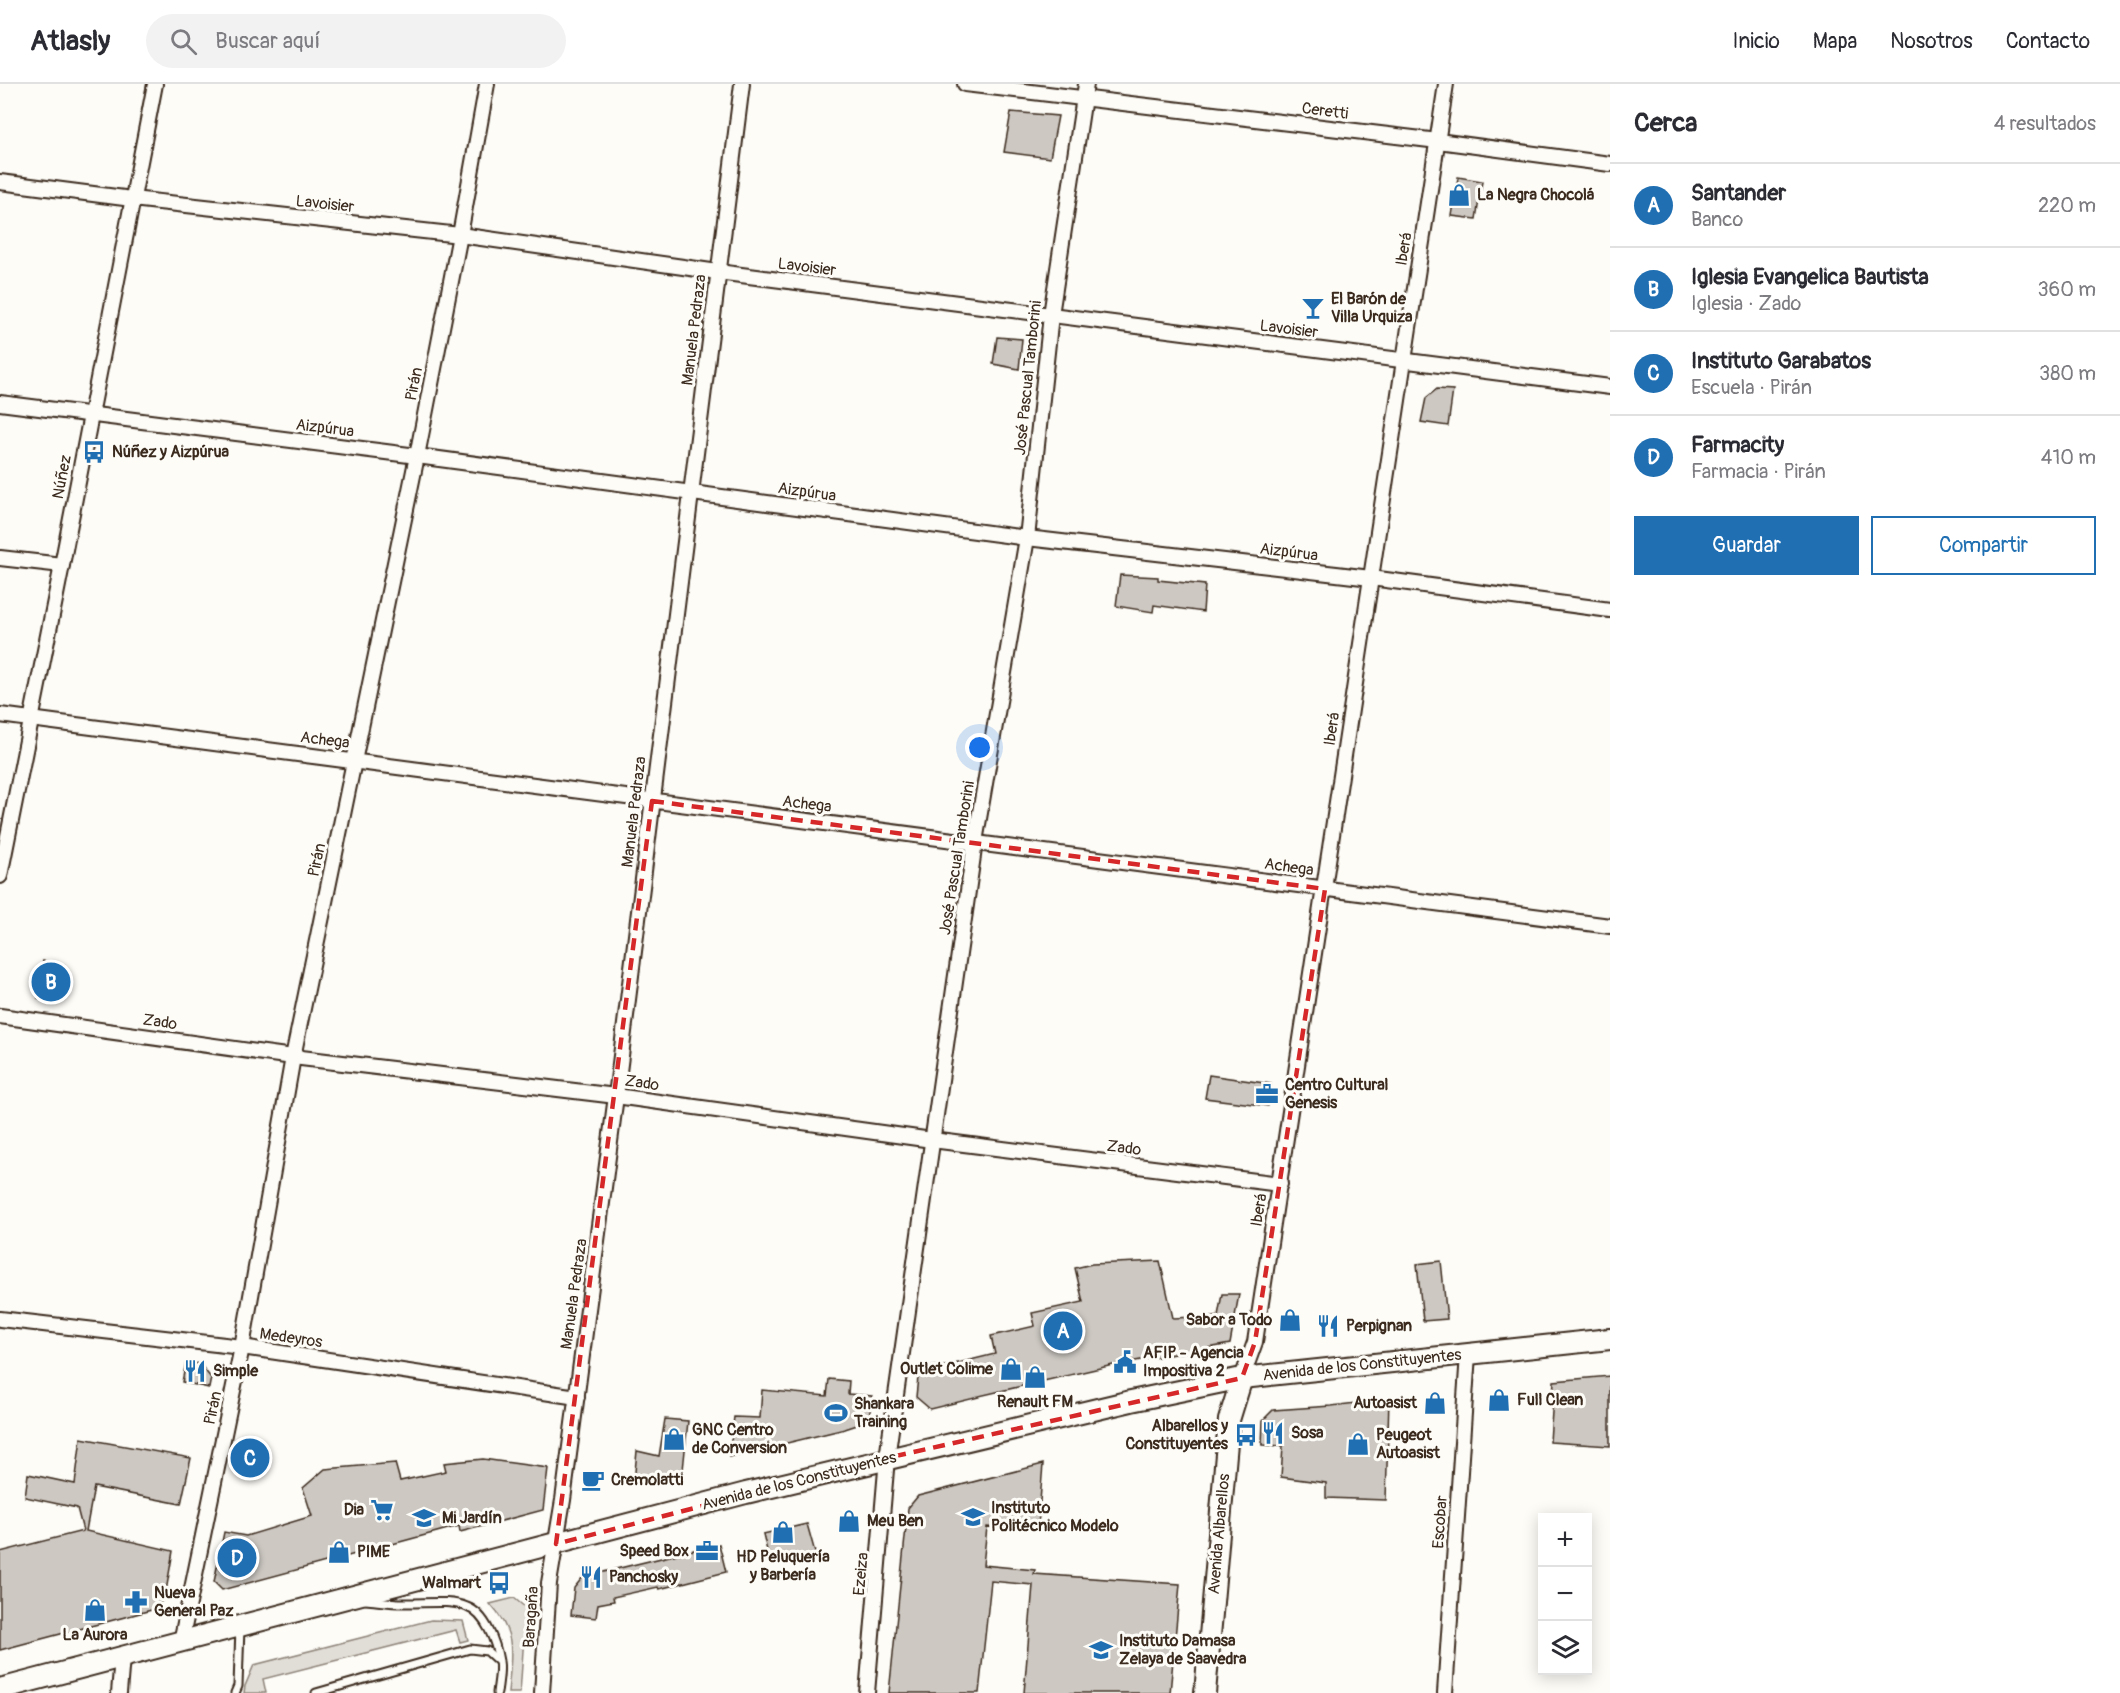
<!DOCTYPE html>
<html lang="es">
<head>
<meta charset="utf-8">
<style>
  body { margin:0; font-family:Pangolin,sans-serif; background:#f2f2f3; color:#2b2b33 }
  .controls { position:absolute; right:18px; bottom:18px; display:grid; overflow:hidden; border-radius:0px; box-shadow:0 3px 15px #0003 }
  .controls button { width:54px; height:54px; display:grid; place-items:center; padding:0; border:0; border-bottom:2px solid #e1e1e2; background:#fff; color:#2b2b33; font:30px sans-serif }
  .you { position:absolute; left:980px; top:664px; width:21px; height:21px; margin:-15px; border:4px solid #fff; border-radius:50%; background:#1a73e8; box-shadow:0 0 0 9px #1a73e833 }
  .badge { display:grid; place-items:center; width:39px; height:39px; border-radius:50%; background:#1f6fb2; color:#fff; font-size:20px; font-weight:700 }
  .pin { position:absolute; translate:-50% -50%; border:3px solid #fff; box-shadow:0 2px 6px #0006 }
  .list { margin:0; padding:0; list-style:none }
  h2 { display:flex; justify-content:space-between; align-items:center; height:78px; margin:0; padding:0 24px; font-size:26px }
  h2 small { font-size:20px; font-weight:400; color:#7c7c81 }
  .list li { display:grid; grid-template-columns:39px 1fr auto; gap:18px; align-items:center; box-sizing:border-box; height:84px; padding:0 24px; border-top:2px solid #e1e1e2 }
  .list b { display:block; font-size:22px; white-space:nowrap }
  .list p { margin:0; font-size:20px; white-space:nowrap; color:#7c7c81 }
  .list em { font-size:20px; font-style:normal; color:#7c7c81 }
  .actions { display:flex; gap:12px; padding:18px 24px }
  .actions a { flex:1; padding:14px 0; border:2px solid #1f6fb2; border-radius:0px; text-align:center; font-size:21px; color:#1f6fb2 }
  .actions .main { background:#1f6fb2; color:#fff }
  .icon { flex:none; width:33px; height:33px; fill:none; stroke:currentColor; stroke-width:2; stroke-linecap:round; stroke-linejoin:round }
  .map { position:relative; flex:none; width:1610px; height:1609px; overflow:hidden }
  header { display:flex; align-items:center; gap:36px; box-sizing:border-box; height:84px; padding:0 30px; background:#fff; border-bottom:2px solid #e1e1e2 }
  header strong { font-size:28px }
  nav { display:flex; gap:33px; margin-inline-start:auto; font-size:21px }
  .search { width:420px; height:54px; background:#f2f2f3; display:flex; align-items:center; gap:15px; box-sizing:border-box; padding:0 21px; border-radius:33px; color:#7c7c81; font-size:22px }
  main { display:flex }
  aside { flex:1; background:#fff }
  .map>svg:first-child { display:block }
</style>
</head>
<body>
<header>
<strong>Atlasly</strong>
<div class="search"><svg class="icon" aria-label="search" viewBox="0 0 24 24"><circle cx="10" cy="10" r="6"/><path d="M15 15l6 6"/></svg>Buscar aquí</div>
<nav><a>Inicio</a><a>Mapa</a><a>Nosotros</a><a>Contacto</a></nav>
</header>
<main>
<div class="map">
<svg width="1610" height="1609" viewBox="0 0 1610 1609">
  <rect width="100%" height="100%" fill="#fdfcf7"/>
  <filter id="ink" filterUnits="userSpaceOnUse"><feTurbulence type="fractalNoise" baseFrequency=".0167" numOctaves="2"/><feDisplacementMap in="SourceGraphic" scale="12" xChannelSelector="R" yChannelSelector="G"/><feConvolveMatrix kernelMatrix="1 2 1 2 8 2 1 2 1" color-interpolation-filters="sRGB"/></filter>
  <g filter="url(#ink)">
    <g fill="#e1ded7" stroke="#8e847a" stroke-width="1.5">
      <path d="M514 1514 526 1524 520 1609H508C511 1570 518 1551 490 1520Z"/>
      <polygon points="431,1536 463,1537 468,1556 460,1558 456,1546 263,1595 266,1609 244,1609 245,1602 254,1581"/>
    </g>
    <g fill="#cdc8c2" stroke="#3b2a1e" stroke-width="1.5">
      <polygon points="1011,28 1058,32 1050,74 1004,68"/>
      <polygon points="1458,93 1482,97 1476,135 1452,132"/>
      <polygon points="997,253 1022,255 1019,285 993,280"/>
      <polygon points="1437,305 1453,306 1448,342 1421,338 1426,314"/>
      <polygon points="1120,491 1158,493 1158,496 1205,501 1203,528 1154,521 1153,528 1116,522"/>
      <polygon points="43,877 64,882 60,917 38,914"/>
      <polygon points="1209,991 1271,1000 1268,1022 1205,1014"/>
      <polygon points="1160,1177 1173,1234 1218,1232 1222,1210 1239,1210 1230,1260 1113,1281 979,1312 979,1313 930,1325 916,1313 919,1283 946,1282 995,1270 991,1252 1035,1242 1032,1229 1083,1218 1075,1184 1092,1180"/>
      <polygon points="1441,1177 1447,1235 1423,1237 1417,1180"/>
      <polygon points="186,1278 200,1280 211,1294 209,1304 182,1298"/>
      <polygon points="1610,1292 1610,1362 1550,1358 1554,1297"/>
      <polygon points="829,1295 849,1297 848,1310 872,1312 869,1334 860,1340 845,1345 729,1373 734,1333 760,1334 762,1306 827,1312"/>
      <polygon points="1389,1315 1386,1416 1326,1414 1326,1399 1281,1393 1283,1362 1262,1361 1263,1336 1273,1326 1331,1322"/>
      <polygon points="665,1335 688,1337 683,1386 634,1398 637,1367 659,1372"/>
      <polygon points="81,1354 191,1374 181,1420 94,1403 86,1447 173,1467 165,1513 155,1525 0,1566 0,1468 83,1447 77,1424 25,1413 28,1390 75,1400"/>
      <polygon points="483,1375 548,1384 543,1426 460,1448 459,1442 222,1506 214,1498 224,1448 246,1452 312,1432 303,1404 325,1385 395,1379 400,1397 446,1387 444,1379"/>
      <polygon points="1043,1380 1038,1442 1009,1439 1009,1445 987,1443 983,1481 1035,1486 1034,1490 1180,1500 1170,1609 1024,1609 1033,1501 991,1497 979,1609 889,1609 908,1424 918,1412"/>
      <polygon points="807,1440 816,1472 793,1475 792,1470 769,1475 763,1450"/>
      <polygon points="719,1460 726,1488 659,1505 658,1503 613,1513 614,1517 598,1520 596,1534 571,1531 574,1504 583,1493"/>
    </g>
    <g fill="none" stroke-linecap="round" stroke-linejoin="round">
      <g stroke="#3b2a1e" stroke-width="11">
        <g id="lane">
          <path d="M366 1516C378 1517 391 1519 403 1519 423 1520 449 1515 467 1523 486 1530 496 1559 499 1577 501 1587 498 1599 497 1609"/>
          <polyline points="235,1609 238,1602 240,1543"/>
          <polyline points="316,1609 470,1565 487,1567 498,1577"/>
        </g>
      </g>
      <g stroke="#3b2a1e" stroke-width="18">
        <g id="street">
          <polyline points="965,0 1438,57 1610,80"/>
          <polyline points="0,98 132,115 460,151 718,188 1610,303"/>
          <polyline points="0,319 417,372 1027,454 1371,494 1610,526"/>
          <polyline points="0,474 62,481"/>
          <polyline points="0,631 1610,842"/>
          <polyline points="0,792 62,481 155,0"/>
          <polyline points="0,932 293,973 616,1012 932,1056 1280,1100"/>
          <polyline points="0,1235 242,1263 577,1313"/>
          <polyline points="1242,1294 1255,1258 1446,0"/>
          <polyline points="181,1558 242,1263 293,973 417,372 460,151 487,0"/>
          <polyline points="119,1609 122,1573"/>
          <polyline points="542,1609 549,1499 563,1416 616,1012 742,0"/>
          <polyline points="867,1609 887,1374 975,758 1027,454 1051,231 1086,0"/>
          <polyline points="1445,1609 1468,1270"/>
        </g>
      </g>
      <g stroke="#3b2a1e" stroke-width="24">
        <g id="secondary">
          <polyline points="0,1605 746,1409 1131,1317 1242,1294 1610,1255"/>
          <polyline points="1205,1609 1229,1336 1242,1294"/>
        </g>
      </g>
      <use href="#lane" stroke="#fdfcf7" stroke-width="7"/>
      <use href="#street" stroke="#fdfcf7" stroke-width="14"/>
      <use href="#secondary" stroke="#fdfcf7" stroke-width="20"/>
    </g>
  </g>
  <path fill="none" stroke="#d62828" stroke-width="4.5" stroke-dasharray="12 8" stroke-linejoin="round" d="M652 717 1325 805 1255 1258 1242 1294 887 1374 556 1460Z"/>
  <defs>
    <g id="shop-bare" transform="scale(1.8)"><path d="M-5-2.5h2.3a2.7 3.5 0 0 1 5.4 0H5L5.5 6h-11ZM-1.5-2.5h3a1.5 2.3 0 0 0-3 0Z" fill="#1f6fb2" stroke="#fdfcf7" stroke-width="2.5" paint-order="stroke"/></g>
    <g id="bar-bare" transform="scale(1.8)"><path d="M-6-5H6L.8 .8V4.5H3.5V6h-7V4.5H-.8V.8Z" fill="#1f6fb2" stroke="#fdfcf7" stroke-width="2.5" paint-order="stroke"/></g>
    <g id="bus-bare" transform="scale(1.8)"><path d="M-5-6H5V4H4V6H2V4H-2V6H-4V4H-5ZM-3.5-4V0h7V-4ZM-3.5 1.2v1.5H-2V1.2ZM2 1.2v1.5H3.5V1.2Z" fill="#1f6fb2" stroke="#fdfcf7" stroke-width="2.5" paint-order="stroke"/></g>
    <g id="office-bare" transform="scale(1.8)"><path d="M-6-3h4V-5.5h4V-3h4V5H-6ZM-1-4.5V-3h2v-1.5ZM-6 0V1H6V0Z" fill="#1f6fb2" stroke="#fdfcf7" stroke-width="2.5" paint-order="stroke"/></g>
    <g id="restaurant-bare" transform="scale(1.8)"><path d="M-5-6h1v4h1v-4h1v4h1v-4h1v5L-1.5 .5V6h-2V.5L-5-1ZM5-6V6H3V1.5H1.5Q1.5-4 5-6Z" fill="#1f6fb2" stroke="#fdfcf7" stroke-width="2.5" paint-order="stroke"/></g>
    <g id="civic-bare" transform="scale(1.8)"><path d="M-.6-6.5H3V-4.5H.6V-3L4-1V1h2V6H-6V1h2V-1L-.6-3ZM-1.2 2.5V6h2.4V2.5Z" fill="#1f6fb2" stroke="#fdfcf7" stroke-width="2.5" paint-order="stroke"/></g>
    <g id="stadium-bare" transform="scale(1.8)"><path d="M0-5a6.5 5 0 1 0 0 10a6.5 5 0 1 0 0-10ZM-3.5-1.8h7v3.6h-7Z" fill="#1f6fb2" stroke="#fdfcf7" stroke-width="2.5" paint-order="stroke"/></g>
    <g id="cafe-bare" transform="scale(1.8)"><path d="M-5.5-4.5H6V0H3Q3 3.5 0 3.5H-2.5Q-5.5 3.5-5.5 0ZM3-3.2v2h1.7v-2ZM-6 4.5H4V6H-6Z" fill="#1f6fb2" stroke="#fdfcf7" stroke-width="2.5" paint-order="stroke"/></g>
    <g id="supermarket-bare" transform="scale(1.8)"><path d="M-6-5.5h2.5l.6 2H6L4.5 2H-2.5L-4.4-4H-6ZM-1.5 3.2a1.3 1.3 0 1 0 .1 0ZM3 3.2a1.3 1.3 0 1 0 .1 0Z" fill="#1f6fb2" stroke="#fdfcf7" stroke-width="2.5" paint-order="stroke"/></g>
    <g id="school-bare" transform="scale(1.8)"><path d="M0-5L7-2L0 1L-7-2ZM-4 1L0 2.5L4 1V4Q0 6-4 4Z" fill="#1f6fb2" stroke="#fdfcf7" stroke-width="2.5" paint-order="stroke"/></g>
    <g id="pharmacy-bare" transform="scale(1.8)"><path d="M-2-6h4v4h4v4h-4v4h-4v-4h-4v-4h4Z" fill="#1f6fb2" stroke="#fdfcf7" stroke-width="2.5" paint-order="stroke"/></g>
  </defs>
  <g fill-rule="evenodd">
    <use href="#shop-bare" x="1459" y="111"/>
    <use href="#bar-bare" x="1313" y="224"/>
    <use href="#bus-bare" x="94" y="368"/>
    <use href="#office-bare" x="1267" y="1010"/>
    <use href="#shop-bare" x="1290" y="1236"/>
    <use href="#restaurant-bare" x="1328" y="1242"/>
    <use href="#civic-bare" x="1125" y="1278"/>
    <use href="#shop-bare" x="1011" y="1285"/>
    <use href="#restaurant-bare" x="195" y="1287"/>
    <use href="#shop-bare" x="1035" y="1293"/>
    <use href="#shop-bare" x="1499" y="1316"/>
    <use href="#shop-bare" x="1435" y="1319"/>
    <use href="#stadium-bare" x="836" y="1329"/>
    <use href="#restaurant-bare" x="1273" y="1349"/>
    <use href="#bus-bare" x="1246" y="1351"/>
    <use href="#shop-bare" x="674" y="1355"/>
    <use href="#shop-bare" x="1358" y="1360"/>
    <use href="#cafe-bare" x="593" y="1396"/>
    <use href="#supermarket-bare" x="382" y="1426"/>
    <use href="#school-bare" x="973" y="1433"/>
    <use href="#school-bare" x="424" y="1434"/>
    <use href="#shop-bare" x="849" y="1437"/>
    <use href="#shop-bare" x="783" y="1448"/>
    <use href="#office-bare" x="707" y="1467"/>
    <use href="#shop-bare" x="339" y="1468"/>
    <use href="#restaurant-bare" x="591" y="1493"/>
    <use href="#bus-bare" x="499" y="1499"/>
    <use href="#pharmacy-bare" x="136" y="1518"/>
    <use href="#shop-bare" x="95" y="1526"/>
    <use href="#school-bare" x="1101" y="1566"/>
  </g>
  <g text-anchor="middle" dominant-baseline="central" stroke-width="6" stroke-linejoin="round" paint-order="stroke">
    <g font-size="16" fill="#3b2a1e" stroke="#fdfcf7">
      <text transform="translate(1325 27) rotate(7)">Ceretti</text>
      <text transform="translate(325 120) rotate(6)">Lavoisier</text>
      <text transform="translate(1404 165) rotate(-81)">Iberá</text>
      <text transform="translate(807 183) rotate(7)">Lavoisier</text>
      <text transform="translate(1289 245) rotate(7)">Lavoisier</text>
      <text transform="translate(694 246) rotate(-83)">Manuela Pedraza</text>
      <text transform="translate(1028 294) rotate(-84)">José Pascual Tamborini</text>
      <text transform="translate(414 300) rotate(-79)">Pirán</text>
      <text transform="translate(325 344) rotate(7)">Aizpúrua</text>
      <text transform="translate(62 393) rotate(-79)">Núñez</text>
      <text transform="translate(807 408) rotate(8)">Aizpúrua</text>
      <text transform="translate(1289 468) rotate(7)">Aizpúrua</text>
      <text transform="translate(1332 645) rotate(-82)">Iberá</text>
      <text transform="translate(325 656) rotate(7)">Achega</text>
      <text transform="translate(807 720) rotate(7)">Achega</text>
      <text transform="translate(634 728) rotate(-83)">Manuela Pedraza</text>
      <text transform="translate(957 774) rotate(-81)">José Pascual Tamborini</text>
      <text transform="translate(317 776) rotate(-78)">Pirán</text>
      <text transform="translate(1289 783) rotate(8)">Achega</text>
      <text transform="translate(160 938) rotate(8)">Zado</text>
      <text transform="translate(642 999) rotate(8)">Zado</text>
      <text transform="translate(1124 1064) rotate(7)">Zado</text>
      <text transform="translate(1259 1126) rotate(-81)">Iberá</text>
      <text transform="translate(574 1210) rotate(-82)">Manuela Pedraza</text>
      <text transform="translate(291 1254) rotate(8)">Medeyros</text>
      <text transform="translate(1362 1281) rotate(-6)">Avenida de los Constituyentes</text>
      <text transform="translate(213 1324) rotate(-78)">Pirán</text>
      <text transform="translate(799 1397) rotate(-14)">Avenida de los Constituyentes</text>
      <text transform="translate(1440 1438) rotate(-86)">Escobar</text>
      <text transform="translate(1219 1450) rotate(-85)">Avenida Albarellos</text>
      <text transform="translate(861 1490) rotate(-85)">Ezeiza</text>
      <text transform="translate(531 1533) rotate(-86)">Baragaña</text>
    </g>
    <g font-size="16" font-weight="bold" fill="#3b2a1e" stroke="#fdfcf7" text-anchor="start">
      <text x="1477" y="111">La Negra Chocolá</text>
      <text x="1331" y="215">El Barón de<tspan x="1331" dy="18">Villa Urquiza</tspan></text>
      <text x="112" y="368">Núñez y Aizpúrua</text>
      <text x="1285" y="1001">Centro Cultural<tspan x="1285" dy="18">Genesis</tspan></text>
      <text x="1272" y="1236" text-anchor="end">Sabor a Todo</text>
      <text x="1346" y="1242">Perpignan</text>
      <text x="1143" y="1269">AFIP - Agencia<tspan x="1143" dy="18">Impositiva 2</tspan></text>
      <text x="993" y="1285" text-anchor="end">Outlet Colime</text>
      <text x="213" y="1287">Simple</text>
      <text x="1517" y="1316">Full Clean</text>
      <text x="1035" y="1318" text-anchor="middle">Renault FM</text>
      <text x="1417" y="1319" text-anchor="end">Autoasist</text>
      <text x="854" y="1320">Shankara<tspan x="854" dy="18">Training</tspan></text>
      <text x="1228" y="1342" text-anchor="end">Albarellos y<tspan x="1228" dy="18">Constituyentes</tspan></text>
      <text x="692" y="1346">GNC Centro<tspan x="692" dy="18">de Conversion</tspan></text>
      <text x="1291" y="1349">Sosa</text>
      <text x="1376" y="1351">Peugeot<tspan x="1376" dy="18">Autoasist</tspan></text>
      <text x="611" y="1396">Cremolatti</text>
      <text x="991" y="1424">Instituto<tspan x="991" dy="18">Politécnico Modelo</tspan></text>
      <text x="364" y="1426" text-anchor="end">Dia</text>
      <text x="442" y="1434">Mi Jardín</text>
      <text x="867" y="1437">Meu Ben</text>
      <text x="689" y="1467" text-anchor="end">Speed Box</text>
      <text x="357" y="1468">PIME</text>
      <text x="783" y="1473" text-anchor="middle">HD Peluquería<tspan x="783" dy="18">y Barbería</tspan></text>
      <text x="609" y="1493">Panchosky</text>
      <text x="481" y="1499" text-anchor="end">Walmart</text>
      <text x="154" y="1509">Nueva<tspan x="154" dy="18">General Paz</tspan></text>
      <text x="95" y="1551" text-anchor="middle">La Aurora</text>
      <text x="1119" y="1557">Instituto Damasa<tspan x="1119" dy="18">Zelaya de Saavedra</tspan></text>
    </g>
  </g>
</svg>
<div class="controls">
<button>+</button>
<button>−</button>
<button><svg class="icon" aria-label="layers" viewBox="0 0 24 24"><path d="M12 4l9 5-9 5-9-5zM3 14l9 5 9-5"/></svg></button>
</div>
<div class="you"></div>
<div class="pin badge" style="left:1063px;top:1247px">A</div>
<div class="pin badge" style="left:51px;top:898px">B</div>
<div class="pin badge" style="left:250px;top:1374px">C</div>
<div class="pin badge" style="left:237px;top:1474px">D</div>
</div>
<aside>
<h2>Cerca<small>4 resultados</small></h2>
<ul class="list">
<li><span class="badge">A</span><div><b>Santander</b><p>Banco</p></div><em>220 m</em></li>
<li><span class="badge">B</span><div><b>Iglesia Evangelica Bautista</b><p>Iglesia · Zado</p></div><em>360 m</em></li>
<li><span class="badge">C</span><div><b>Instituto Garabatos</b><p>Escuela · Pirán</p></div><em>380 m</em></li>
<li><span class="badge">D</span><div><b>Farmacity</b><p>Farmacia · Pirán</p></div><em>410 m</em></li>
</ul>
<div class="actions"><a class="main">Guardar</a><a>Compartir</a></div>
</aside>
</main>
</body>
</html>
